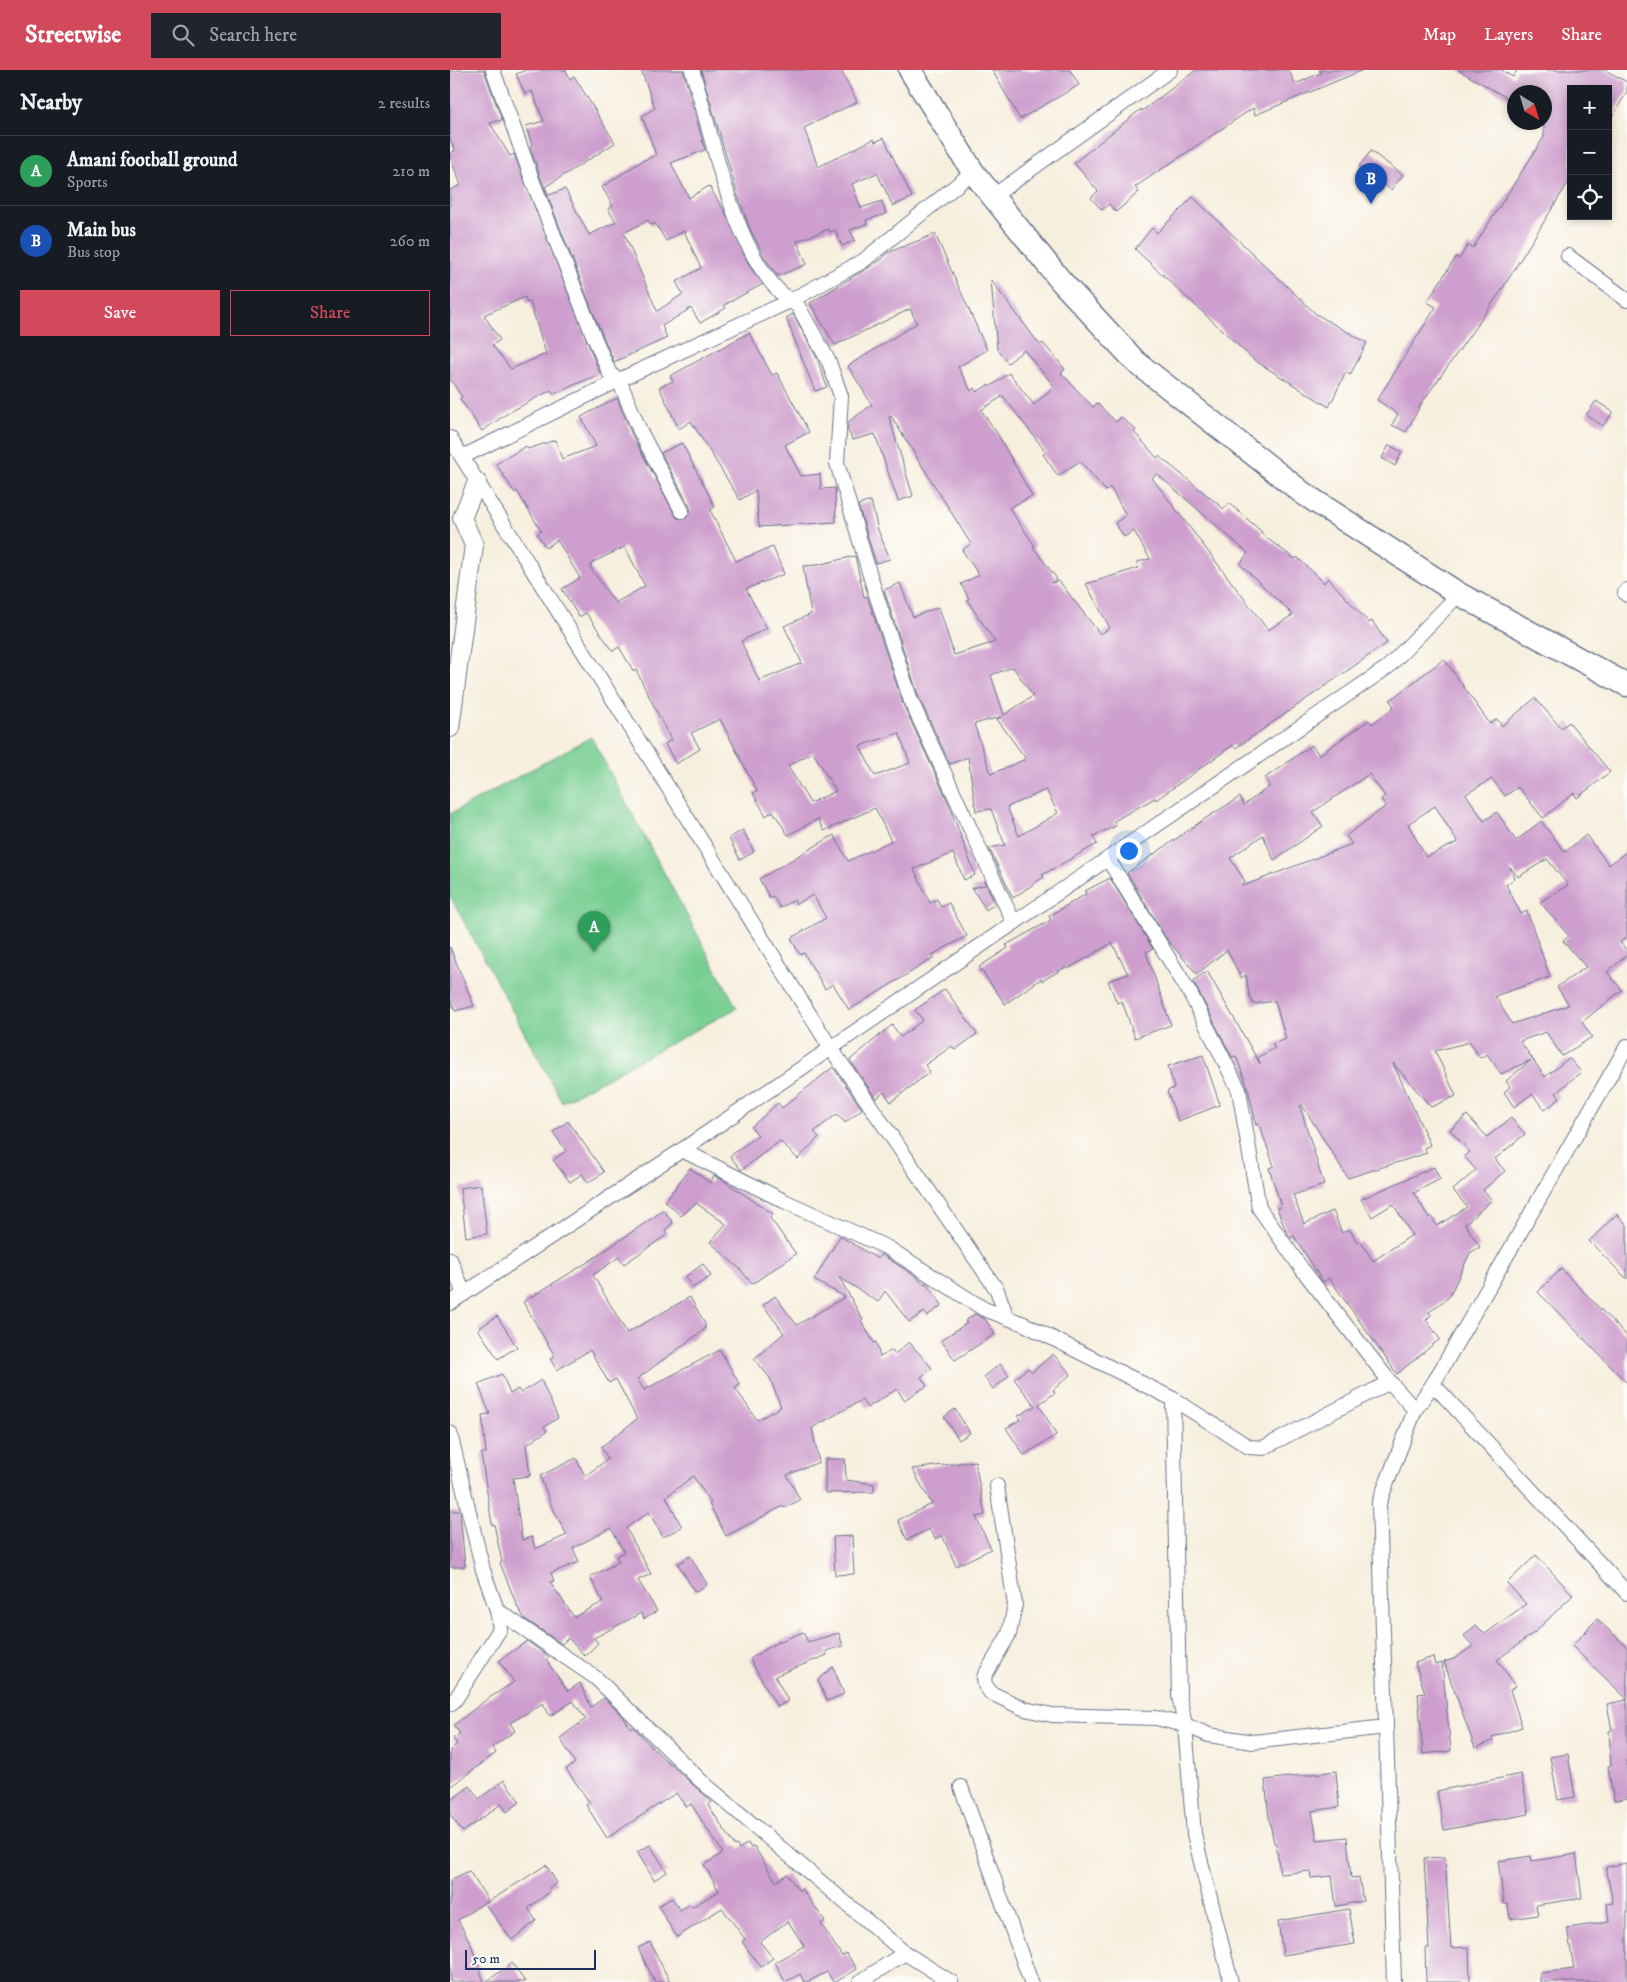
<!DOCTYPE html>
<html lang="en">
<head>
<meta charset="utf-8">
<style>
  body { margin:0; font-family:"IM FELL DW Pica",serif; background:#20242c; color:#f1f3f6 }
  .controls { position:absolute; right:15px; top:15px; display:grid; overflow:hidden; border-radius:0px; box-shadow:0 2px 8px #0003 }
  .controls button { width:45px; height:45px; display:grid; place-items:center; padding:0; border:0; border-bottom:1px solid #363941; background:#171b24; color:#f1f3f6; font:25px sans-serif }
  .compass { position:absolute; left:1057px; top:15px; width:45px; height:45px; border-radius:50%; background:#171b24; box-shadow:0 2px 8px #0003; rotate:142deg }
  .scale { position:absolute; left:15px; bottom:12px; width:131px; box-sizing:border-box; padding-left:5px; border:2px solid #1b2f5e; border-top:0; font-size:14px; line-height:18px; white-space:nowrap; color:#1b2f5e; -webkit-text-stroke:4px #fdfcf7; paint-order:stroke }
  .you { position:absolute; left:678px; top:780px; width:18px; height:18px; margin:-12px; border:4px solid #fff; border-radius:50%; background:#1a73e8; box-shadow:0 0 0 8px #1a73e833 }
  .badge { display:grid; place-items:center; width:32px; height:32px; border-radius:50%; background:#d1495b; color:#fff; font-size:16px; font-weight:700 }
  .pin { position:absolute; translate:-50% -41px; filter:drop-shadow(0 1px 2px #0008) }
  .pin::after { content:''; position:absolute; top:26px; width:18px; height:15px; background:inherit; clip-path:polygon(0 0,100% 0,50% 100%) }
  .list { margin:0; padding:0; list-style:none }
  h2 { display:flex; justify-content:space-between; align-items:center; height:65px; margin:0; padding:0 20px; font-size:21px }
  h2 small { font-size:16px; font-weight:400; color:#9ea1a6 }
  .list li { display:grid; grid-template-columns:32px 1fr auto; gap:15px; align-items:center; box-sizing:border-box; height:70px; padding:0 20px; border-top:1px solid #363941 }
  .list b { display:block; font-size:19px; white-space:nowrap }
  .list p { margin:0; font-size:16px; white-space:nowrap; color:#9ea1a6 }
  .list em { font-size:16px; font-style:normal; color:#9ea1a6 }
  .actions { display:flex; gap:10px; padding:15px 20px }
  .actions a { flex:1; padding:11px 0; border:1px solid #d1495b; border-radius:0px; text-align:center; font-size:18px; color:#d1495b }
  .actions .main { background:#d1495b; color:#fff }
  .icon { flex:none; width:28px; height:28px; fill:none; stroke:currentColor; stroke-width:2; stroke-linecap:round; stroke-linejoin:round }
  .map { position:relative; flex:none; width:1177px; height:1912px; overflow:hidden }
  header { display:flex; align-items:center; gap:30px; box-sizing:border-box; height:70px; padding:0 25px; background:#d1495b; color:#fff }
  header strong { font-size:24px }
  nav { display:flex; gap:28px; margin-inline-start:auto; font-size:18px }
  .search { width:350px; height:45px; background:#20242c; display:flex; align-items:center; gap:12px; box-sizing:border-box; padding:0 18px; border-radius:0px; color:#9ea1a6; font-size:19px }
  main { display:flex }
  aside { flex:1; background:#171b24 }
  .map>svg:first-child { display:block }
</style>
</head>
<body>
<header>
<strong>Streetwise</strong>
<div class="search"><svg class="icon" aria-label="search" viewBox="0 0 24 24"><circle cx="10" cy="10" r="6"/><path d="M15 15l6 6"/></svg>Search here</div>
<nav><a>Map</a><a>Layers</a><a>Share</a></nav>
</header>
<main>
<aside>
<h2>Nearby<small>2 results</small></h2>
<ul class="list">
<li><span class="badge" style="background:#2e9e5b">A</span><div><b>Amani football ground</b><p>Sports</p></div><em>210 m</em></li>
<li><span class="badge" style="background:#1a4fb4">B</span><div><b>Main bus</b><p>Bus stop</p></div><em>260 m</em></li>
</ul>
<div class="actions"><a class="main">Save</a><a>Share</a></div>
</aside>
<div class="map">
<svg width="1177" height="1912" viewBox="0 0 1177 1912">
  <rect width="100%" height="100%" fill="#fdfcf7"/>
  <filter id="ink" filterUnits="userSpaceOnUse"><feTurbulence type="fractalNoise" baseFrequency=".02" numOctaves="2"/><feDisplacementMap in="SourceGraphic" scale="10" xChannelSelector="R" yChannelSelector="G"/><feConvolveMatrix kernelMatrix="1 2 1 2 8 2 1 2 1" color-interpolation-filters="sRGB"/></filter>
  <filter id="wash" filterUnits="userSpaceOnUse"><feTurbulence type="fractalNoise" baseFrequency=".0096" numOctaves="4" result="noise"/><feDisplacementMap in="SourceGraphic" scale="20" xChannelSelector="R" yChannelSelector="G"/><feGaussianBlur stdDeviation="1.12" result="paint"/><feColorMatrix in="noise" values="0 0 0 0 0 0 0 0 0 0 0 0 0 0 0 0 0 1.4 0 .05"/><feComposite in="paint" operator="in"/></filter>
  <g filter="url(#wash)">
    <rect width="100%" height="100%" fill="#f7efde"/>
    <polygon fill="#77ce92" stroke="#497e78" points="141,667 287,938 112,1032 0,826 0,744"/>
    <g id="blocks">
      <g fill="#ce9fce" fill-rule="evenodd">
        <path d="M7 0H34L52 50 40 53 60 86 64 84 150 304 103 324 101 320 58 343 32 361 10 329 12 327 0 309V120L11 115 0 87V83L5 81 0 69V2ZM75 227 77 233 80 232 96 284 61 299 42 275 50 270 34 245Z"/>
        <path d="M76 0H116L120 9 124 6 165 73 95 117 99 125 115 119 139 165 166 152 158 139 163 136 152 117 192 91 206 85 192 46 205 38 191 0H233L255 80 221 93 239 128 259 116 276 144 300 197 313 214 274 235 276 238 250 253 241 238 212 256 217 268 164 292 149 257 91 109 80 77 82 76 76 56 94 51 82 21 75 24 66 4ZM198 150 201 155 205 153 216 171 234 161 251 198 226 212 233 224 207 241 174 163Z"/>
        <polygon points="251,0 391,0 407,32 354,58 368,97 424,69 425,72 434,68 462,127 443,136 427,103 402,114 411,138 432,131 436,144 416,150 417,154 400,160 405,170 392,176 385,160 380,162 379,159 347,171 357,194 328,206 315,188 300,159 288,126"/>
        <polygon points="542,0 620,0 629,15 570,49"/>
        <polygon points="746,0 839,0 845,14 871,3 869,0 913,0 805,45 803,38 685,117 689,122 666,142 659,134 652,140 641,128 648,121 624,93 691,39 692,41"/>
        <polygon points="1008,0 1051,0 1063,7 1067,0 1155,0 1177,12 1177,22 1158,53 1158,19 1121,19 1121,108 1051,221 971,334 956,362 942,355 948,344 927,330 986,237 977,232 984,221 1006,187 1009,189 1018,175 1023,178 1094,67 1094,22 1064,22 1064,32"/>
        <polygon points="921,81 953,105 941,120 909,96"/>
        <polygon points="743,127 866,244 917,273 900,305 896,302 879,337 804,290 685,179 702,158 707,163"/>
        <path d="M485 164 537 280 508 297 521 321 524 318 527 322 538 315 540 317 559 303 584 335 604 316 574 280 558 293 547 279 541 210 590 275 593 273 615 299 611 303 643 337 647 333 666 352 671 347 686 360 684 362 707 388 709 386 774 439 779 433 812 462 811 464 845 489 847 487 874 513 878 508 919 553 922 551 937 573 786 678 783 675 706 730 705 728 664 751 666 756 643 766 647 774 592 805 594 807 563 828 539 778 555 775 541 739 526 741 518 687 500 694 469 628 434 520 450 513 463 547 489 537 504 585 545 572 517 530 519 529 511 514 529 505 512 480 521 474 441 346 439 347 463 426 448 431 425 364 403 370 398 361V352L422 335 398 296 467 253 460 239 385 275 360 233 431 190 437 183ZM553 326 596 382 593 384 608 406 630 391 656 421 660 417 676 445 665 453 674 467 684 461 700 489 687 492 688 498 636 514 660 558 650 564 609 511 601 513 607 509 583 477 585 476 559 438 582 426 547 363 531 340ZM707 404 798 483 790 494 843 545 818 560 702 408ZM563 597 583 626 554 645 541 605ZM551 647 547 649 576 689 541 704 524 654ZM596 720 608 743 569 766 557 737Z"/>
        <polygon points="343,244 367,288 377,317 365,321 336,248"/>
        <polygon points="299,263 322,305 327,303 359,362 335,375 351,406 370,404 371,419 385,418 386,452 309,457 306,420 290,430 241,351 229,359 209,317 223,311 220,306"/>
        <path d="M167 328 182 365 227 448H236L241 442 240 437 211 383 232 373 265 437 260 440 286 491 323 477 334 504 296 519 317 558 291 571 309 611 352 593 334 556 361 544 353 496 367 495 405 486 414 527 417 526 453 634 499 734 525 805 514 810 503 783 464 799 480 833 487 829 491 837 499 833 517 866 482 885 484 888 399 940 383 914 375 919 354 883 350 885 341 868 376 848 363 825 346 834 344 830 330 838 323 826 320 828 309 809 384 765 398 791 441 771 425 738 374 761 368 749 338 765 323 741 316 746 303 723 307 721 270 649 241 663 250 679 226 694 215 674 221 670 186 600 184 602 169 577 163 581 136 543 129 547 112 519 130 508 107 470 96 478 87 464 91 461 67 421 65 423 46 394 76 376 78 379 105 370 112 389 146 376 131 347ZM175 477 195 516 165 533 140 497 143 492ZM449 663 460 693 425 706 410 676ZM363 682 386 721 360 733 338 696Z"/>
        <polygon points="1146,331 1163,342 1153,356 1136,345"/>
        <polygon points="939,375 952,382 945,396 932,388"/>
        <polygon points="421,431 428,460 440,489 426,493 408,435"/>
        <path d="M994 589 1040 654 1047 649 1052 656 1085 628 1111 658 1119 652 1160 702 1127 728 1124 723 1093 748 1068 717 1055 726 1042 709 1016 724 1034 751 1047 742 1066 771 1091 751 1115 782 1136 765 1159 795 1177 781V867L1170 872 1177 881V885L1157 902 1172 920 1132 952 1142 967 1112 986 1096 962 1070 971 1095 1007 1119 988 1131 1002 1106 1023 1110 1028 1095 1040 1082 1024 1064 1037 1054 1022 1060 1017 1056 1011 1081 990 1051 1004 1037 984 1030 988 1020 972 985 981 1006 1026 981 1037 943 993 980 1075 974 1078 977 1083 898 1108 852 1035 850 1036 874 1115 843 1125 854 1154 883 1141 892 1163 899 1159 908 1173 911 1172 923 1191 962 1165 943 1134 922 1147 911 1129 984 1097 990 1109 964 1123 979 1148 981 1146 987 1156 1017 1137 1003 1120 1026 1100 1014 1086 1020 1082 1000 1060 1017 1045 1037 1067 1061 1048 1075 1064 1045 1089 1055 1101 1033 1120 1042 1130 1015 1154 1030 1177 1020 1183 999 1227 979 1242 981 1245 976 1250 990 1269 947 1304 879 1208 873 1212 844 1166 841 1168 836 1161 827 1138 831 1136 819 1098 824 1096 809 1054 806 1055 798 1018 786 986 782 987 743 911 757 901 810 994 808 987 825 978 822 974 836 969 825 931 803 934 799 924 796 905 791 908 777 880 747 904 718 871 677 803 753 750 790 727 794 735 820 716 815 708 862 675 869 685 919 650 922 654 944 637 940 630ZM919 704 935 726 931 729 936 736 896 766 902 774 793 816 792 814 795 811 780 788 813 765 824 790 873 756 863 742ZM985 736 1008 772 976 787 958 754ZM1097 789 1118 815 1090 832 1119 866 1113 871 1136 897 1107 917 1119 935 1062 954 1045 926 1100 907 1077 841 1071 844 1056 815 1064 809 1060 797 1068 807Z"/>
        <polygon points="293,760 304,782 290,790 279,768"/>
        <polygon points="660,808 703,879 696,882 721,955 685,968 672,931 667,933 658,911 678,904 662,873 618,899 616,897 592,911 591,909 555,934 529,897 558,878 556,875 601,850 599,846 636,824 635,821"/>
        <polygon points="535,811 545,834 536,840 522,818 535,815"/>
        <polygon points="0,877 24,936 5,941 0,928"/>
        <polygon points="495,919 527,964 505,980 502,976 475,995 480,1002 441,1032 434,1022 426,1029 400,990 442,955 451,967 473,950 465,940"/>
        <polygon points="753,985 770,1035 728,1051 717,1021 724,1018 718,996"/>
        <polygon points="383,997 412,1039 395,1053 387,1044 364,1062 369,1067 348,1089 330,1071 291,1100 280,1086 308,1065 301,1057 328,1033 332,1038"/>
        <polygon points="118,1051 154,1102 138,1113 132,1104 120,1112 103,1090 116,1081 103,1062"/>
        <polygon points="240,1098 260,1113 264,1106 271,1109 323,1144 320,1148 346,1184 302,1214 291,1200 260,1172 276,1154 246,1133 231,1146 215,1131"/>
        <polygon points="31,1115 37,1164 16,1167 10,1118"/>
        <path d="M214 1140 223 1153 215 1160 218 1164 174 1194 169 1187 143 1205 177 1263 240 1227 255 1254V1259L187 1309 194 1320 270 1280 290 1315 285 1318 307 1350 331 1337 320 1308 304 1289 334 1263 313 1235 325 1226 347 1255 395 1227 364 1210 390 1166 428 1189 431 1184 434 1186 468 1208 473 1214 476 1213 492 1235 477 1246 474 1242 459 1252 435 1221 428 1232 389 1207 413 1250 411 1251 424 1273 426 1272 430 1287 442 1280 445 1284 459 1272 482 1298 471 1307 477 1316 454 1330 447 1319 417 1338 412 1330 362 1358 369 1392 337 1405 350 1430 334 1438 333 1436 276 1466 259 1434 261 1433 243 1406 216 1427 232 1457 213 1467 199 1442 176 1458 201 1504 188 1510 207 1541 194 1549 191 1543 144 1568 148 1573 135 1586 118 1568 112 1574 75 1549 68 1538 50 1493 52 1492 44 1454 42 1455 31 1383H36L32 1345 40 1344 28 1314 52 1304 60 1324 68 1319 71 1323 91 1310 108 1348 94 1357 97 1361 76 1375 80 1406 63 1408 72 1470 82 1467 85 1479 117 1465 102 1437 90 1406 126 1388 135 1406 158 1389 151 1377 187 1349 166 1309 159 1313 140 1280 107 1300 100 1289 105 1286 73 1232 138 1192ZM161 1458 174 1482 166 1486 169 1492 140 1507 153 1532 124 1547 100 1512 104 1511 101 1503 129 1492 123 1478Z"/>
        <polygon points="1167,1144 1177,1155 1177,1209 1139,1171"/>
        <polygon points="253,1194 261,1206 243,1218 235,1207"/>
        <polygon points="1111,1199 1177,1266 1177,1313 1088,1222"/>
        <polygon points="525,1244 535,1249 545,1264 505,1290 491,1270 517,1253 515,1251"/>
        <polygon points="47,1246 67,1277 48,1289 28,1259"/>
        <polygon points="603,1284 621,1304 603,1320 605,1323 589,1334 606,1365 574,1385 556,1358 571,1349 568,1346 585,1336 564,1309 578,1298 582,1302"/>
        <polygon points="550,1294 559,1306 543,1319 534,1307"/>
        <polygon points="505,1339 520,1363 509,1370 494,1347"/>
        <polygon points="375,1389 395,1389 396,1410 424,1414 424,1422 375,1423"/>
        <polygon points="525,1391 535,1445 526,1447 541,1479 506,1496 492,1465 485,1469 479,1459 457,1470 448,1450 482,1434 462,1399"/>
        <polygon points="0,1441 10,1441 15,1497 0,1497"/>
        <polygon points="402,1466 404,1504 385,1505 383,1467"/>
        <polygon points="1086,1485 1123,1525 1085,1562 1047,1590 1066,1616 1060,1620 1072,1657 1042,1667 1043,1671 1025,1678 994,1592 1004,1589 1023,1576 1014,1566 1026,1555 1035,1564 1076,1534 1057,1513"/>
        <polygon points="240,1486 257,1514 245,1522 228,1494"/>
        <polygon points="1147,1549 1177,1577 1177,1629 1122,1576"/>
        <polygon points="353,1562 358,1572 389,1563 393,1576 376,1581 377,1585 325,1606 338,1631 327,1637 300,1589 326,1573"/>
        <polygon points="77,1571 99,1587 96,1590 118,1621 130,1613 141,1637 154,1628 173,1646 180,1658 183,1657 209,1684 262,1732 258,1735 285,1776 287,1775 289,1779 298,1773 301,1778 304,1776 326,1812 337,1804 349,1821 352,1819 375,1851 371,1854 392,1886 396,1883 407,1899 386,1912 383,1912 377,1902 357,1912 354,1912 350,1904 335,1912 325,1892 354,1876 338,1851 310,1872 323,1888 311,1897 292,1872 295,1869 272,1838 227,1867 208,1836 222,1828 230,1840 240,1834 242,1837 269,1821 254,1795 273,1783 241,1734 236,1737 226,1723 157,1768 136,1735 140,1733 116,1699 125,1693 110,1668 136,1649 123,1631 100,1646 93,1633 60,1653 65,1661 42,1677 46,1683 0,1717 0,1680 7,1674 3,1668 10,1664 4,1655 33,1632 64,1612 49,1591"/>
        <polygon points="983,1587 985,1595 992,1593 1001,1681 973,1684 968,1624 975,1623 965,1593"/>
        <polygon points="383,1597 394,1624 377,1631 368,1610"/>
        <polygon points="1177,1630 1177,1728 1164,1731 1158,1696 1161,1695 1159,1661 1162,1660 1157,1634"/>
        <polygon points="1118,1684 1125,1727 1108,1730 1100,1687"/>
        <polygon points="886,1701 889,1737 862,1741 867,1770 897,1767 901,1808 909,1807 913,1831 886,1836 882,1806 861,1808 860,1801 830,1804 826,1773 824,1773 819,1748 815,1710"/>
        <polygon points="1071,1704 1079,1744 994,1760 987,1721"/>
        <polygon points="54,1710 70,1732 57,1742 51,1734 13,1762 0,1745 0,1731 20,1716 29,1729"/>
        <polygon points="200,1775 217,1802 204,1810 187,1782"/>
        <polygon points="1126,1784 1132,1828 1086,1835 1088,1845 1060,1849 1058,1834 1054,1834 1048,1791 1081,1786 1082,1791"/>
        <polygon points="995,1787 1001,1878 1019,1877 1020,1912 976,1912 975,1878 979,1878 974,1788"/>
        <polygon points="1177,1793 1177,1912 1090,1912 1090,1903 1124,1899 1117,1858 1159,1852 1157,1834 1163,1833 1156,1797"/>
        <polygon points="96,1795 107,1813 99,1818 101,1821 78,1838 86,1851 62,1870 35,1834"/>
        <polygon points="19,1801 38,1830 8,1850 20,1872 34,1912 0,1912 0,1810"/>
        <polygon points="899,1839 905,1874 833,1885 828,1851"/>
        <polygon points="200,1872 220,1912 205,1912 188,1878"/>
        <polygon points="62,1893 75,1912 36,1912"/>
      </g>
    </g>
  </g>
  <g filter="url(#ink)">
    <use href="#blocks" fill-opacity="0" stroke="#68728b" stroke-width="1"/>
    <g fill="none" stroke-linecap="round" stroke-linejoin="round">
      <g stroke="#68728b" stroke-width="16">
        <g id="minor">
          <polyline points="43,0 83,112 141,260 160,304 169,310 190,361 232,441"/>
          <path d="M242 0C264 66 284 199 348 236L379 292 391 326 387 393 422 512 461 631 564 853"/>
          <polyline points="542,127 720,0"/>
          <polyline points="1118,186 1177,230"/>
          <polyline points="0,368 380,977 547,1220 557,1248"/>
          <polyline points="12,387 169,310 340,231 413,191 523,102"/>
          <polyline points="1177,520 1175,523 1177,525"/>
          <polyline points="658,789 741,925 789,1020 809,1138 852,1199 940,1312 965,1340"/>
          <polyline points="232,1080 334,1131 438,1178 534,1239 574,1254 723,1329 799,1377 813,1378 940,1312"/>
          <polyline points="0,1189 14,1224"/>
          <polyline points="0,1233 232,1080 938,597 1009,524"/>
          <polyline points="983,1314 1177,1523"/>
          <polyline points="723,1329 729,1626 735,1655 744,1764 781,1912"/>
          <polyline points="0,1363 33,1500 47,1540 50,1559 5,1630 0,1634"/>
          <polyline points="547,1416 565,1535 559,1564 534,1607 535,1615 541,1623 575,1639 602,1645 706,1648 735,1655 759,1665 803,1672 936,1657"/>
          <polyline points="47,1540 146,1608 250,1710 455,1883 501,1912"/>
          <polyline points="511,1717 581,1912"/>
          <polyline points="410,1912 455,1883"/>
          <polyline points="944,1912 929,1433 965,1340 983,1314 1177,976"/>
        </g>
      </g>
      <g stroke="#68728b" stroke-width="20">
        <polyline id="tertiary" points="0,658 24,475 12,448 27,412"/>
      </g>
      <g stroke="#68728b" stroke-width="25">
        <polyline id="trunk" points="460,0 523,102 611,211 686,292 854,424 1009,524 1177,615"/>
      </g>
      <use href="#minor" stroke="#fff" stroke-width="14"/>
      <use href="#tertiary" stroke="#fff" stroke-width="18"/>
      <use href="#trunk" stroke="#fff" stroke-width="22"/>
    </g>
  </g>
</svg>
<div class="controls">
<button>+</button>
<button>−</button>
<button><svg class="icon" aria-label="locate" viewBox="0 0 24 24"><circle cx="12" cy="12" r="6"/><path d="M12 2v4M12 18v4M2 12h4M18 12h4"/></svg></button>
</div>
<svg class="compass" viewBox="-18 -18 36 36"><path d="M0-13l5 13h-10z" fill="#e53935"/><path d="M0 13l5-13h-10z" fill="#9ea1a6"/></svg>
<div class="scale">50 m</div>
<div class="you"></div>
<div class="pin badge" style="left:144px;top:882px;background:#2e9e5b">A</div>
<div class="pin badge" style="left:921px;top:134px;background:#1a4fb4">B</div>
</div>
</main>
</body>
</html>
